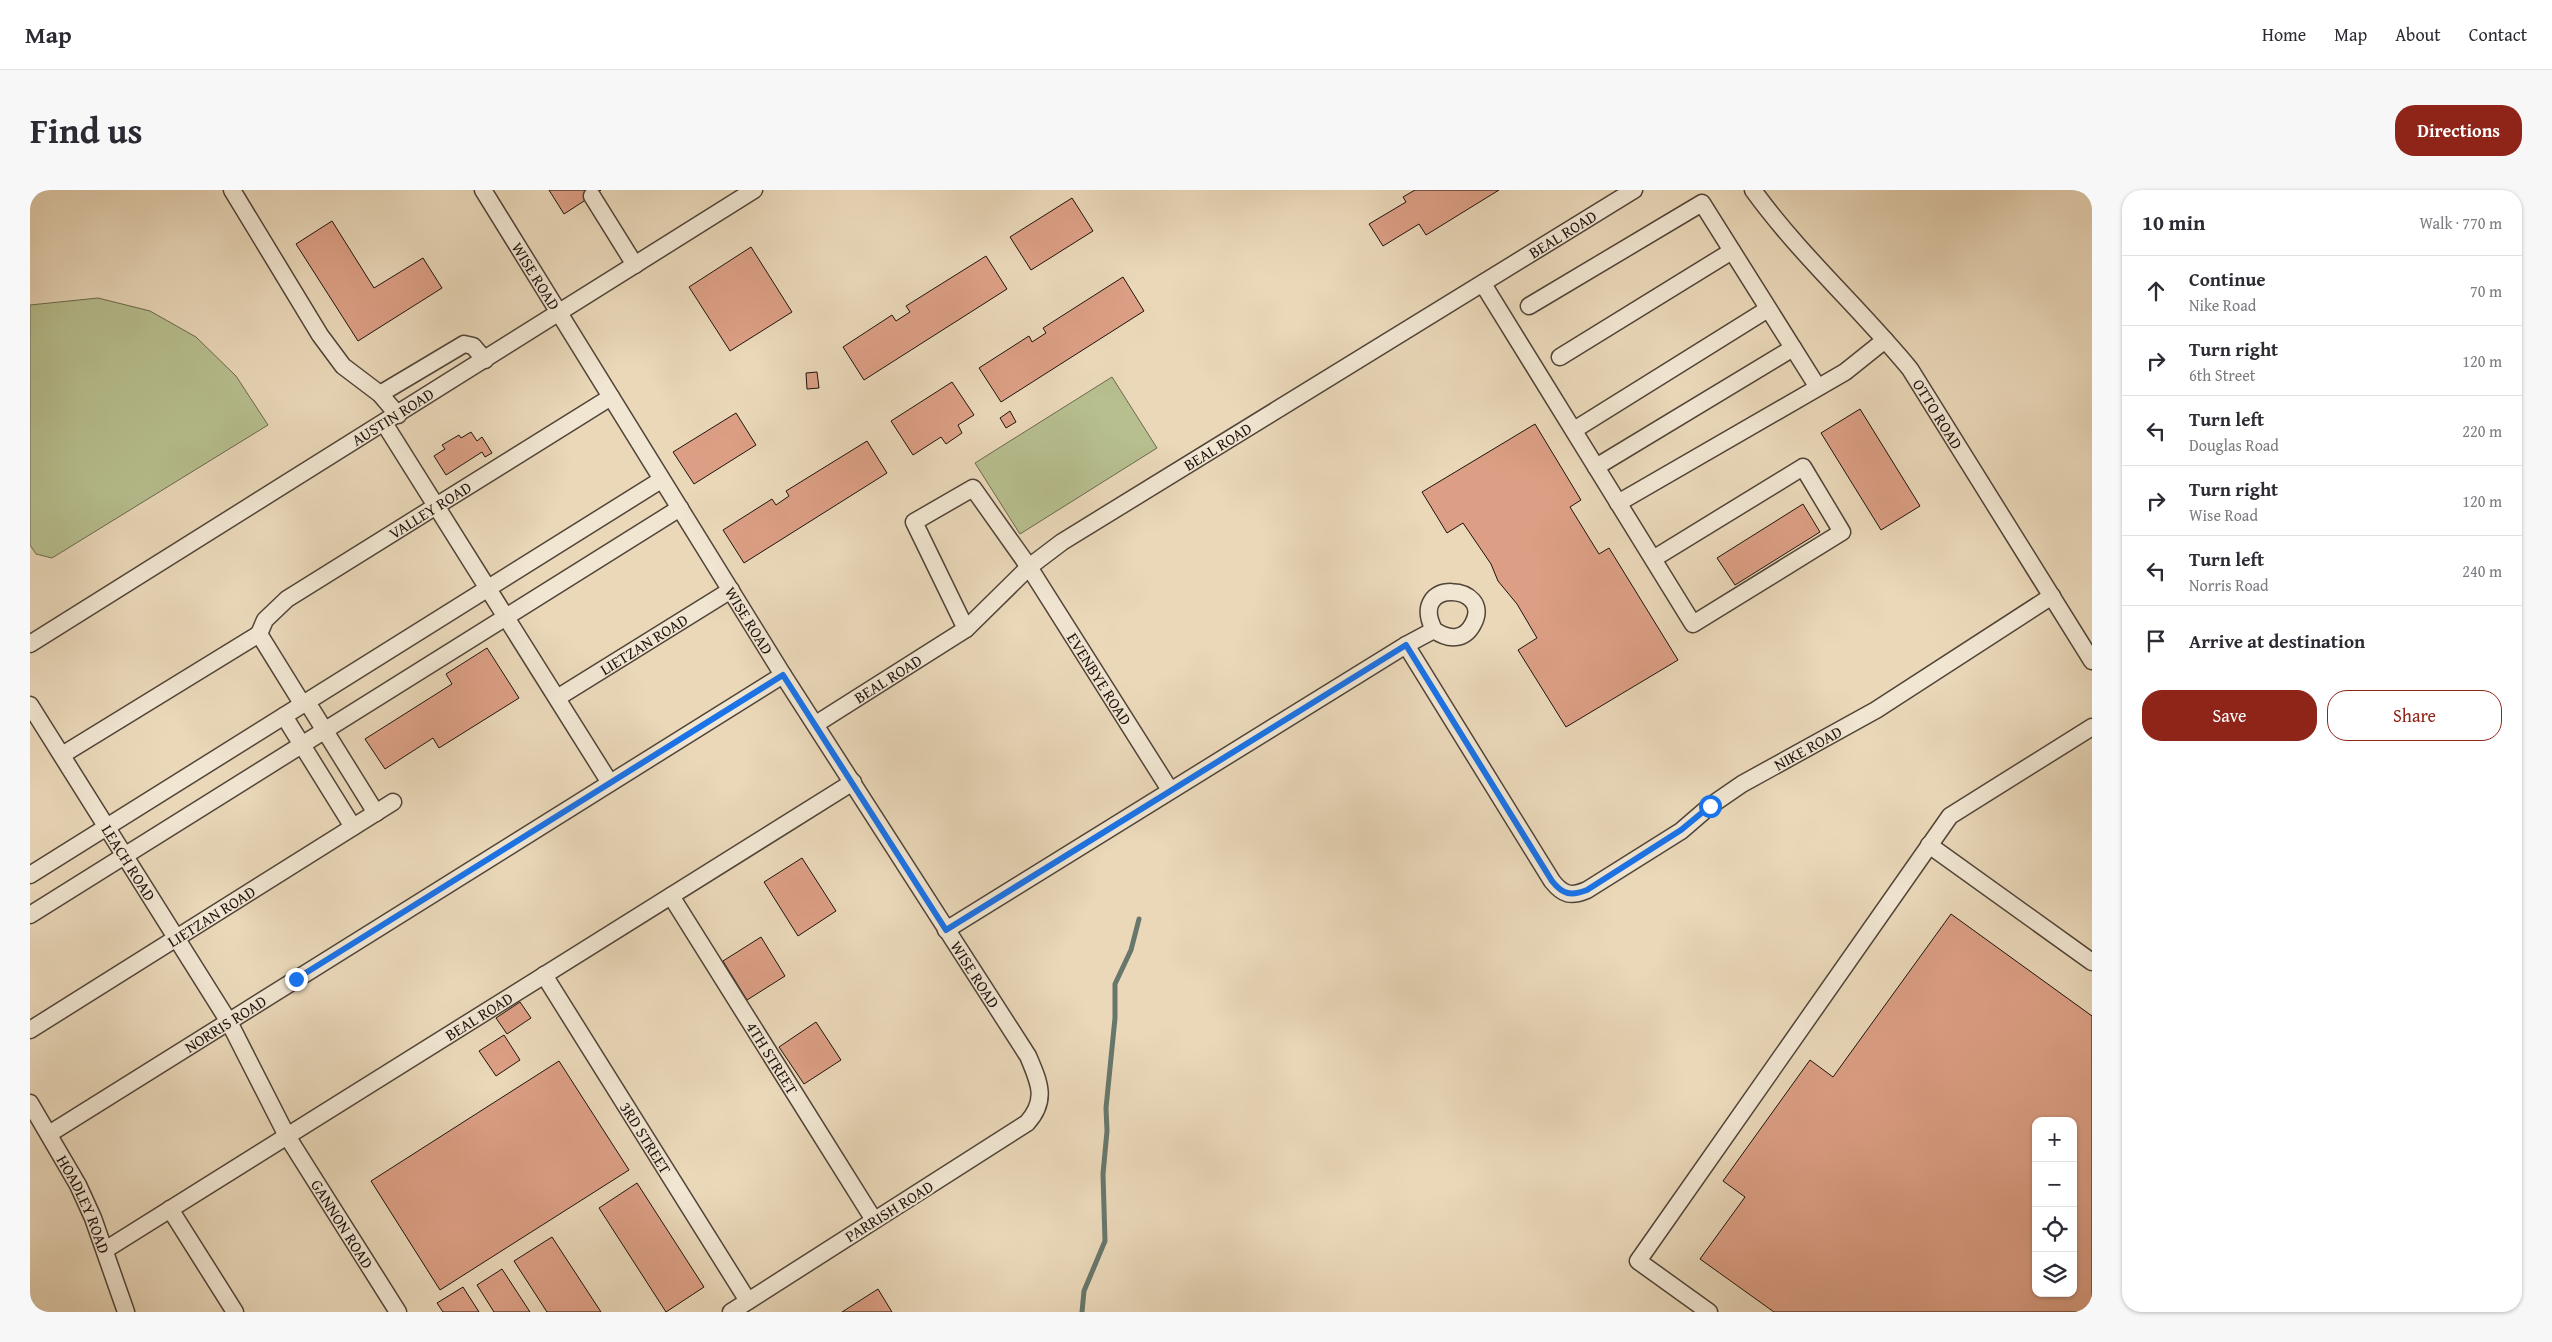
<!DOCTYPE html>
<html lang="en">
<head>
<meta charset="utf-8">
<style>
  body { margin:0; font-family:"Gentium Book Plus",serif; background:#f7f7f7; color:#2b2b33 }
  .controls { position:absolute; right:15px; bottom:15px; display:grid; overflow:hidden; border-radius:10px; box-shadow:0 1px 4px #0004 }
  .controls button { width:45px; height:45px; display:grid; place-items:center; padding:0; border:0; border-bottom:1px solid #e1e1e2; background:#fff; color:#2b2b33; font:25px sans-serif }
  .stop { position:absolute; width:15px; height:15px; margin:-11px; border:4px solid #1a73e8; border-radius:50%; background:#fff }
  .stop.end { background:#1a73e8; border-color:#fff; box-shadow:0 1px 5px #0008 }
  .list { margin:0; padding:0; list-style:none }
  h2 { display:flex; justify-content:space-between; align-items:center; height:65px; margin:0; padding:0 20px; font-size:21px }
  h2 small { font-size:16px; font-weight:400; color:#7c7c81 }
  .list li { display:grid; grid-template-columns:32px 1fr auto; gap:15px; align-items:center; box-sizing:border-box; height:70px; padding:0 20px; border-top:1px solid #e1e1e2 }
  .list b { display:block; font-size:19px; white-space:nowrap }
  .list p { margin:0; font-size:16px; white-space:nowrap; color:#7c7c81 }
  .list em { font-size:16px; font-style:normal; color:#7c7c81 }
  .actions { display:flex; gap:10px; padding:15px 20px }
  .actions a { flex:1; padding:11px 0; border:1px solid #8f2418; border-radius:20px; text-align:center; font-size:18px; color:#8f2418 }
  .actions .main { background:#8f2418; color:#fff }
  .icon { flex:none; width:28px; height:28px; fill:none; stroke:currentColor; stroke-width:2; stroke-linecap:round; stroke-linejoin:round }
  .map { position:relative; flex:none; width:2062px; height:1122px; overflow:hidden; border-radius:20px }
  header { display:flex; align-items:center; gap:30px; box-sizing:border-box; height:70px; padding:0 25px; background:#fff; border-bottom:1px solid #e1e1e2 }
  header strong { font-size:24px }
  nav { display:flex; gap:28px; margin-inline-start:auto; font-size:18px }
  .intro { display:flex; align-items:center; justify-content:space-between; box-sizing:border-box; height:120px; padding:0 30px }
  h1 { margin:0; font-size:35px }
  .button { padding:12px 22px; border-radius:20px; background:#8f2418; color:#fff; font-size:18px; font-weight:700 }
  main { display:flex; gap:30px; padding:0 30px }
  aside { flex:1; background:#fff; border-radius:20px; box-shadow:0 1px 4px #0004 }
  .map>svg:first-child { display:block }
</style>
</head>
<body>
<header>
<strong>Map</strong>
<nav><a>Home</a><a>Map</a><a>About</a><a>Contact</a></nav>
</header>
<div class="intro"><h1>Find us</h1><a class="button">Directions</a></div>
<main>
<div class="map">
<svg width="2062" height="1122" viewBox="0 0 2062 1122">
  <rect width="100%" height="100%" fill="#ead8b9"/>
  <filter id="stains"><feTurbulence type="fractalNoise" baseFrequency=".004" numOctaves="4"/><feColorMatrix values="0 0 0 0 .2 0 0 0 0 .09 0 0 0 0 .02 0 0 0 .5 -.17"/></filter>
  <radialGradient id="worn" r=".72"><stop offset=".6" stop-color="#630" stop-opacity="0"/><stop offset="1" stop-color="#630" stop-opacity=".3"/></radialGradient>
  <g fill="#b7bf8f" stroke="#6a694e">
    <polygon points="68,108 120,121 166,147 206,186 238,235 22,368 6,364 0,355 0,115"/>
    <polygon points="1082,187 1127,258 990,344 945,273"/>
  </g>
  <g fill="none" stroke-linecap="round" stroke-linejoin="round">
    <polyline stroke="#67776c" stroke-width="5" points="1052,1122 1054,1101 1075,1051 1073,984 1077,941 1076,918 1085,828 1085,794 1101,760 1109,729"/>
  </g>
  <g fill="#dc9f85" stroke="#1e130d" fill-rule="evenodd">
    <polygon points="519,0 571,0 534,24"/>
    <polygon points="1385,0 1469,0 1396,45 1389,34 1353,56 1339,34 1376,12 1373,7"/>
    <polygon points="1042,8 1063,41 1001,80 980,47"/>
    <polygon points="302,31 344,98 393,68 412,98 328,151 266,54"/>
    <polygon points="721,57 762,122 700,161 659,97"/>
    <polygon points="956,66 977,99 834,190 813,157 862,125 866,131 880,122 876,116"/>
    <polygon points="1093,87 1114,121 971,212 949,178 999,146 1002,152 1016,143 1013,138"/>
    <polygon points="787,182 789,198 777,199 776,183"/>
    <polygon points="922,192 944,225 928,235 932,243 916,254 911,247 883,265 861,231"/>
    <polygon points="1830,219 1890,316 1851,340 1791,243"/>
    <polygon points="980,221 986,232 976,238 970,228"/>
    <polygon points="706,223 726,255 664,294 643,262"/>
    <polygon points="1505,234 1551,310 1540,317 1569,364 1579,358 1648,470 1536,537 1488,460 1507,448 1487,414 1468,391 1461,374 1433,333 1417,343 1392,302"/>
    <polygon points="441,242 447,251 452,247 462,263 455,267 452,262 416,285 404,266 415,259 412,255 429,245 431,248"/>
    <polygon points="837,251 857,283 714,373 693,340 742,309 746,315 759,306 756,301"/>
    <polygon points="1773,314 1790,342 1705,395 1687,368"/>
    <polygon points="457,458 489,508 409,558 403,548 355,579 335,549 422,494 416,484"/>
    <polygon points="772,668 806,721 768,746 734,692"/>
    <path d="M1921 724 2062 826V1122H1744L1670 1069 1715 1007 1693 991 1780 870 1803 887ZM2006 931H2043V1103H2006Z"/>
    <polygon points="731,747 755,786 717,810 693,771"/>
    <polygon points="490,812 501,828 477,844 466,828"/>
    <polygon points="786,832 811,870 774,894 749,857"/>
    <polygon points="474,845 490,870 466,886 449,861"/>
    <polygon points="529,871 599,980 410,1100 341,991"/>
    <polygon points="607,993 674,1097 636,1122 569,1018"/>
    <polygon points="522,1047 571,1122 517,1122 484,1071"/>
    <polygon points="472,1079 500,1122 464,1122 447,1095"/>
    <polygon points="433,1097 449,1122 413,1122 407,1113"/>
    <polygon points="848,1099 862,1122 812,1122"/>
  </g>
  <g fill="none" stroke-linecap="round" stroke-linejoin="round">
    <g stroke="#514438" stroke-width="19">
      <g id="minor">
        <polyline points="202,0 290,145 313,176 350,204 368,225"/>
        <path id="s1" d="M453 0 753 485 998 866C1009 892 1018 910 997 933L701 1122"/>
        <path id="s2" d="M1723 0C1770 65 1829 117 1880 179L2062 471"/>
        <polyline points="562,6 605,75"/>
        <path d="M1453 94C1523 207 1593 321 1663 434L1812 342 1773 277 1623 369"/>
        <polyline points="1499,116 1672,13 1787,196"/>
        <polyline points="1530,167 1702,61"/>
        <polyline points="350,204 434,154 443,156 455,170"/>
        <polyline points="354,233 580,593"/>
        <polyline points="1544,240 1738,119"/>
        <polyline points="1566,277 1763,158"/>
        <polyline points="1588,313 1815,182 1855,150"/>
        <path id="s3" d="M936 439 884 332 943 298 999 377 1140 600"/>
        <path id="s4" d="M229 444 235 430 257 409 581 207"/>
        <polyline points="229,444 273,515"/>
        <path id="s5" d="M0 454 724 0"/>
        <path id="s6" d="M1376 455 1522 691C1533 705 1541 707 1557 700L1651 641 1680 616 1712 594 1846 520 2022 406"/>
        <path id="s7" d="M527 508 701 400"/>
        <polyline points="277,512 346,623"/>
        <path id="s8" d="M0 515 199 832 257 946 368 1122"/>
        <polyline points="254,526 323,637"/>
        <path id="s9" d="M786 534 936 439 999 377 1032 352 1604 0"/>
        <polyline points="32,565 229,444"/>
        <polyline points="1899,655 2062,772"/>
        <polyline points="0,685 631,290"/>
        <path id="s10" d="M641 706 844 1030"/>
        <polyline points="0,725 650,318"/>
        <path d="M916 740 1376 455 1404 440C1418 450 1434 451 1443 434 1465 394 1377 387 1404 440"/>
        <path id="s11" d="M514 785 718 1111"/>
        <path id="s12" d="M0 840 363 612"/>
        <path id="s13" d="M0 913 48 995 63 1028 96 1122"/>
        <path id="s14" d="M19 944 753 485"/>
        <polyline points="140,1019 205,1122"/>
        <path id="s15" d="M75 1060 823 592"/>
        <polyline points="1679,1122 1608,1071 1920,626 2062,537"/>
      </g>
    </g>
    <use href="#minor" stroke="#f1e6d2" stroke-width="16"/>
  </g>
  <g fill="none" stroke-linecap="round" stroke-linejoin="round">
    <path stroke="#1a73e8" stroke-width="6" d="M266 789 753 485 916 740 1376 455 1522 691C1533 705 1541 706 1557 700L1651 640 1680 616"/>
  </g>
  <g text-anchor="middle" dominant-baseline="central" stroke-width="4.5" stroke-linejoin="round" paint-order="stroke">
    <g font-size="16" fill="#1e130d" stroke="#f1e6d2">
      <text stroke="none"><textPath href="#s9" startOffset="895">BEAL ROAD</textPath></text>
      <text stroke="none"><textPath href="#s1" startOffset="101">WISE ROAD</textPath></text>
      <text stroke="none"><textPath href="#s2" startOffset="291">OTTO ROAD</textPath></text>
      <text stroke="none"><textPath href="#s5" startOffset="428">AUSTIN ROAD</textPath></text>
      <text stroke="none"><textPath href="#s9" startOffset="490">BEAL ROAD</textPath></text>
      <text stroke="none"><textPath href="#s4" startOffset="214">VALLEY ROAD</textPath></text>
      <text stroke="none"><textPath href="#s1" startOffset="506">WISE ROAD</textPath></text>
      <text stroke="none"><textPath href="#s7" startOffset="102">LIETZAN ROAD</textPath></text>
      <text stroke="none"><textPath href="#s3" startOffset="416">EVENBYE ROAD</textPath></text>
      <text stroke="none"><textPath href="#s9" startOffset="85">BEAL ROAD</textPath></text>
      <text stroke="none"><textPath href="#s6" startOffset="581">NIKE ROAD</textPath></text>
      <text stroke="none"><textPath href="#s8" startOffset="186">LEACH ROAD</textPath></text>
      <text stroke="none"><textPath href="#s12" startOffset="214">LIETZAN ROAD</textPath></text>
      <text stroke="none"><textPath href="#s1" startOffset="926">WISE ROAD</textPath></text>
      <text stroke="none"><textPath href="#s15" startOffset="441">BEAL ROAD</textPath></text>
      <text stroke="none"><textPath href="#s14" startOffset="208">NORRIS ROAD</textPath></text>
      <text stroke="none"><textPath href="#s10" startOffset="191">4TH STREET</textPath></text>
      <text stroke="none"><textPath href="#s11" startOffset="192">3RD STREET</textPath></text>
      <text stroke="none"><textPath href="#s13" startOffset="115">HOADLEY ROAD</textPath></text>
      <text transform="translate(859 1021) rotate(-32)">PARRISH ROAD</text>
      <text stroke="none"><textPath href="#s8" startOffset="606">GANNON ROAD</textPath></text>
    </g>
  </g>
  <rect width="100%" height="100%" filter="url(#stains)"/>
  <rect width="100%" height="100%" fill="url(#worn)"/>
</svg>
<div class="controls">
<button>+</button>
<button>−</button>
<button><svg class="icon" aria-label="locate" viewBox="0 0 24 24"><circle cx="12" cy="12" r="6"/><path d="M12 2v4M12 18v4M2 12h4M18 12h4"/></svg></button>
<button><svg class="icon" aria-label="layers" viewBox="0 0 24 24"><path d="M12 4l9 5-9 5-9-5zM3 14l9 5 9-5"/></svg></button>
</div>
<div class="stop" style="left:1680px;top:616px"></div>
<div class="stop end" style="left:266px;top:789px"></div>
</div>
<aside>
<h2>10 min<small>Walk · 770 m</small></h2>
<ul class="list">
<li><svg class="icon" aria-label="ahead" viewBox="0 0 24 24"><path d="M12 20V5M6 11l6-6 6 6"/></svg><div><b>Continue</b><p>Nike Road</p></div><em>70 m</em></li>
<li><svg class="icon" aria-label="right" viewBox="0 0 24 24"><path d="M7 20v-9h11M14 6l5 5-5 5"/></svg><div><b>Turn right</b><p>6th Street</p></div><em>120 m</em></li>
<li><svg class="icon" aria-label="left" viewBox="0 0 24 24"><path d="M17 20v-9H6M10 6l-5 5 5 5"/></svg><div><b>Turn left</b><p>Douglas Road</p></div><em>220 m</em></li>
<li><svg class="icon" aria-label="right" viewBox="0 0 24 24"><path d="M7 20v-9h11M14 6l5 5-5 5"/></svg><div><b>Turn right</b><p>Wise Road</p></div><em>120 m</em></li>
<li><svg class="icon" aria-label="left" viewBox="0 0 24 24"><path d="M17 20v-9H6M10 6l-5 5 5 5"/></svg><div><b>Turn left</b><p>Norris Road</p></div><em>240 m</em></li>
<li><svg class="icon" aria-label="arrive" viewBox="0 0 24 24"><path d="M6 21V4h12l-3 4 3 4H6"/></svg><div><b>Arrive at destination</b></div></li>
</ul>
<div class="actions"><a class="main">Save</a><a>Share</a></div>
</aside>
</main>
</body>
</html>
